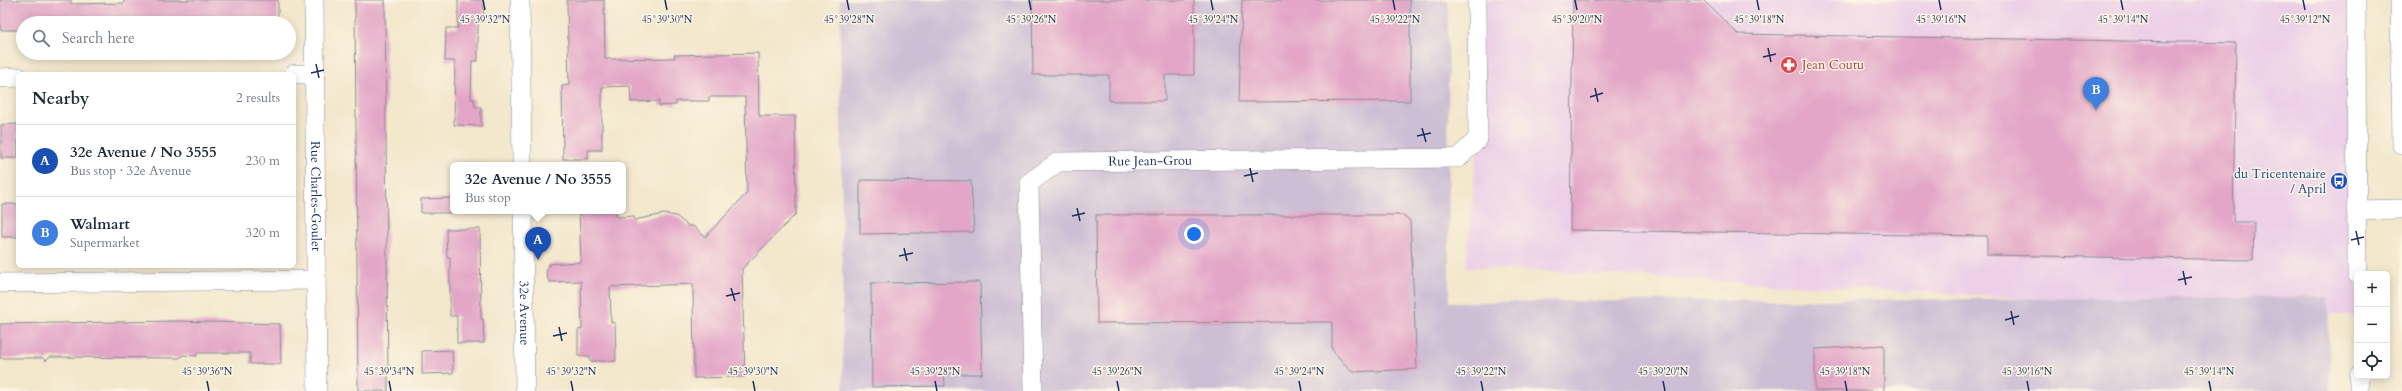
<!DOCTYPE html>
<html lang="en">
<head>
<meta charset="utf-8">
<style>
  body { margin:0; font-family:Cardo,serif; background:#f2f2f3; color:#1f2937 }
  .controls { position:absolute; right:12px; bottom:12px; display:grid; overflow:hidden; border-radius:6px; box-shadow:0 2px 10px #0003 }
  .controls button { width:36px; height:36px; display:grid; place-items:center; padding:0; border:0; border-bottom:1px solid #e0e1e3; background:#fff; color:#1f2937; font:20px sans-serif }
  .you { position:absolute; left:1194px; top:234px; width:14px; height:14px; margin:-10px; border:3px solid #fff; border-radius:50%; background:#1a73e8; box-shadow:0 0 0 6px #1a73e833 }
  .badge { display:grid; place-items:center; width:26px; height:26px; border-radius:50%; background:#b5179e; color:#fff; font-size:13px; font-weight:700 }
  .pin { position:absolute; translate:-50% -33px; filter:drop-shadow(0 1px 2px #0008) }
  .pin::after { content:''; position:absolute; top:21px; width:14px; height:12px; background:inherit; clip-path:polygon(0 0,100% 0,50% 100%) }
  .popup { position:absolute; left:450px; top:162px; width:176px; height:52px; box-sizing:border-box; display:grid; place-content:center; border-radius:6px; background:#fff; filter:drop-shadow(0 1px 3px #0005); font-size:13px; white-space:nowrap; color:#747a83 }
  .popup b { font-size:15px; color:#1f2937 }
  .popup::after { content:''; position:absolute; left:50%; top:100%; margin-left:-8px; border:8px solid transparent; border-top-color:#fff }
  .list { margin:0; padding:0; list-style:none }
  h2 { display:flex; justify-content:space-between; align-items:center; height:52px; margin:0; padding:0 16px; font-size:17px }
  h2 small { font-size:13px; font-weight:400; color:#747a83 }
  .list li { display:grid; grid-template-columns:26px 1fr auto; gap:12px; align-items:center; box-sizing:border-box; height:72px; padding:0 16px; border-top:1px solid #e0e1e3 }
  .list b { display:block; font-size:15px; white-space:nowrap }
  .list p { margin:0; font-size:13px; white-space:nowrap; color:#747a83 }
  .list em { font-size:13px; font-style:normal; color:#747a83 }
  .icon { flex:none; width:22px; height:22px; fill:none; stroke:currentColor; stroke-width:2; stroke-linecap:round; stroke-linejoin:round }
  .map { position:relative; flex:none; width:2402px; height:391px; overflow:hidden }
  .search { position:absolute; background:#fff; box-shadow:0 2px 10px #0003; left:16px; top:16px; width:280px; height:44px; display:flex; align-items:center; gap:10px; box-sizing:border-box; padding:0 14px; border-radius:22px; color:#747a83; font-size:15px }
  .panel { position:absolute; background:#fff; box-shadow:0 2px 10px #0003; left:16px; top:72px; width:280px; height:196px; border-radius:6px }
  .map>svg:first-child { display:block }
</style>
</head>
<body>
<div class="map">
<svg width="2402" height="391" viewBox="0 0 2402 391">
  <rect width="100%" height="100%" fill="#fcf5e5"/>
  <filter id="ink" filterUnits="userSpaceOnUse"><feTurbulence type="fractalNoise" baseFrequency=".025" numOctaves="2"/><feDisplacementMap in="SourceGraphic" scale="8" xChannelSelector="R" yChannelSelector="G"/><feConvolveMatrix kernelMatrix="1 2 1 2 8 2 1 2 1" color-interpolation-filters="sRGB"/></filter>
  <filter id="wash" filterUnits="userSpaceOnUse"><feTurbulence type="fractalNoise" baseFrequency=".012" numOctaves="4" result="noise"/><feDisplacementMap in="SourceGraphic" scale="16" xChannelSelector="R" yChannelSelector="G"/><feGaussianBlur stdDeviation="0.9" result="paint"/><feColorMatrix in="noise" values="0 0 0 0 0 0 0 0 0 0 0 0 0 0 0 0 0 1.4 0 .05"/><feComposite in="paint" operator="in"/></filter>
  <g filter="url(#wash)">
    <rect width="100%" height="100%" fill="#f3e7cc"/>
    <polygon fill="#edd0e8" points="1477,0 2356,0 2357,316 1466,267 1478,139"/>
    <polygon fill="#ccbed4" points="840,0 1448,0 1449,302 2328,297 2330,391 843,391"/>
    <g id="blocks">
      <g fill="#e3a6c7">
        <polygon points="0,0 71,0 71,4 124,3 124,0 278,0 278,23 23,23 23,30 0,30"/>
        <polygon points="355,0 385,0 388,391 358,391"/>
        <polygon points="458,0 483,0 484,21 478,21 478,61 472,61 471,99 474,99 475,107 481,107 481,126 454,125 455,61 445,61 446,28 458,28"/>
        <polygon points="567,0 604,0 605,59 675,58 674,55 758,53 759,116 795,116 796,214 742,269 745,377 694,378 693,284 610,287 611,322 615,323 616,361 590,361 590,356 578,356 578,330 582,329 581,281 549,282 546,272 549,264 581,262 579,211 616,211 617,217 634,216 634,220 664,214 676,216 689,226 693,226 705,237 747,193 745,97 709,97 709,101 676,101 676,105 659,106 659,101 631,102 630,86 602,87 602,150 588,150 588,159 563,159 562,86 569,85"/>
        <polygon points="1032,0 1194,0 1194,75 1165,75 1165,101 1109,101 1109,75 1033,75"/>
        <polygon points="1242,0 1410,0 1410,101 1239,102"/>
        <polygon points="1573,0 1703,0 1738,34 2236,43 2233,222 2254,222 2253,260 1987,255 1987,236 1570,230"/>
        <polygon points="18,124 18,158 1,158 1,125"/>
        <polygon points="860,180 971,181 974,232 860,234"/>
        <polygon points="452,198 452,213 421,213 421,199"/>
        <rect x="2" y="204" width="16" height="33"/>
        <polygon points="1096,215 1403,215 1410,221 1417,369 1352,372 1332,350 1332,322 1097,323"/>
        <polygon points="446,229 480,229 481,319 483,319 484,343 457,343 457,316 450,316 450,257 447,257"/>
        <polygon points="980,282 982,374 944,374 945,386 872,387 871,283"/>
        <polygon points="176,321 280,324 281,364 250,364 250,353 197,353 197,356 183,355 180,358 50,357 46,361 43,358 0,358 0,324"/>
        <polygon points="1884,345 1884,391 1815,391 1815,349"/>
        <polygon points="452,350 453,373 422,374 422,351"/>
      </g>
    </g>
  </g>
  <g filter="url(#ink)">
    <use href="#blocks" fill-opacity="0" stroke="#878b95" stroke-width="1"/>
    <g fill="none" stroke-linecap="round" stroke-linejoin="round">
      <g stroke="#878b95" stroke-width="20">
        <g id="minor">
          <path id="s1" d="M314 0 317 391"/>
          <polyline points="520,0 522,165"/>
          <polyline points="2356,0 2357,274"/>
          <polyline points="2400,0 2402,145"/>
          <polyline points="294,74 315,74"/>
          <polyline points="0,78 18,77"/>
          <polyline points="2356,210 2402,209"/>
          <path id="s2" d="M523 211 525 391"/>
          <polyline points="0,283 316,280"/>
          <polyline points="2359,376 2359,391"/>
          <path id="s3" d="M1033 391 1029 183 1058 162 1458 158 1478 139 1477 0"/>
        </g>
      </g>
      <use href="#minor" stroke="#fff" stroke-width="19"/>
    </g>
  </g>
  <path fill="none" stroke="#1b2f5e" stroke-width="1.5" d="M483 0 485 10M665 0 667 10M847 0 849 10M1029 0 1031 10M1211 0 1213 10M1393 0 1395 10M1575 0 1577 10M1757 0 1759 10M1939 0 1941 10M2121 0 2123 10M2303 0 2305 10M1768 48 1771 62M1763 57 1776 54M316 64 319 78M311 73 324 70M1595 88 1598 102M1590 97 1603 93M1422 128 1426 142M1417 136 1431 133M1250 168 1253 182M1244 176 1258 173M1077 208 1080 221M1072 216 1085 213M2356 231 2359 245M2351 240 2364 237M904 248 907 261M899 256 913 253M2183 271 2186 285M2178 280 2192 277M731 288 735 301M726 296 740 293M2011 311 2014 325M2005 320 2019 316M559 327 562 341M553 336 567 333M207 381 209 391M389 381 391 391M571 381 573 391M753 381 755 391M935 381 937 391M1117 381 1119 391M1299 381 1301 391M1481 381 1483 391M1663 381 1665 391M1845 381 1847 391M2027 381 2029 391M2209 381 2211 391"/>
  <defs>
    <g id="pharmacy-disc" transform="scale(0.9)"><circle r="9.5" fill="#e0444e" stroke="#fcf5e5"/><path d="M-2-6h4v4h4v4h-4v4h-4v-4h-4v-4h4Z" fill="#fff"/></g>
    <g id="bus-disc" transform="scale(0.9)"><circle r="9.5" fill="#1a4fb4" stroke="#fcf5e5"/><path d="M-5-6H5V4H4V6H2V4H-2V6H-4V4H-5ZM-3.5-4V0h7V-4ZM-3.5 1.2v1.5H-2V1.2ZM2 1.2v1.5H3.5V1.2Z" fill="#fff"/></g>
  </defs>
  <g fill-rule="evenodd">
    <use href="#pharmacy-disc" x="1789" y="65"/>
    <use href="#bus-disc" x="2339" y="181"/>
  </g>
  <g text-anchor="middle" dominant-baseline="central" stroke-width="3" stroke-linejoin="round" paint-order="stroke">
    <g font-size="13" fill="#be3a42" stroke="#fcf5e5" text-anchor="start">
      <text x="1802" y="65">Jean Coutu</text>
    </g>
    <g font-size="13" fill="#1b2f5e" stroke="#fcf5e5">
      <text stroke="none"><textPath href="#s3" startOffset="336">Rue Jean-Grou</textPath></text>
      <text stroke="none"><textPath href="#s1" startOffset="196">Rue Charles-Goulet</textPath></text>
      <text stroke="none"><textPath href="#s2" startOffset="102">32e Avenue</textPath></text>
    </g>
    <g font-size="13" fill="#164399" stroke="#fcf5e5" text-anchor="end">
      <text x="2326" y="174">du Tricentenaire<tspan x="2326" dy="15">/ April</tspan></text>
    </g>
  </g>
  <g font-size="10" text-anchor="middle" fill="#1b2f5e" stroke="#fcf5e5" stroke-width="3" stroke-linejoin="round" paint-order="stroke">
    <text x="485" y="23">45°39'32"N</text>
    <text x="667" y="23">45°39'30"N</text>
    <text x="849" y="23">45°39'28"N</text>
    <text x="1031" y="23">45°39'26"N</text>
    <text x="1213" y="23">45°39'24"N</text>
    <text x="1395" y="23">45°39'22"N</text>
    <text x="1577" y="23">45°39'20"N</text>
    <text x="1759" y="23">45°39'18"N</text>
    <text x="1941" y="23">45°39'16"N</text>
    <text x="2123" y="23">45°39'14"N</text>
    <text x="2305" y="23">45°39'12"N</text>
    <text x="207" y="375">45°39'36"N</text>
    <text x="389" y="375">45°39'34"N</text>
    <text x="571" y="375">45°39'32"N</text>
    <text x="753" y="375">45°39'30"N</text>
    <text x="935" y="375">45°39'28"N</text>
    <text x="1117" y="375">45°39'26"N</text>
    <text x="1299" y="375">45°39'24"N</text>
    <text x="1481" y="375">45°39'22"N</text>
    <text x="1663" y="375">45°39'20"N</text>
    <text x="1845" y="375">45°39'18"N</text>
    <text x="2027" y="375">45°39'16"N</text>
    <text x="2209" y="375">45°39'14"N</text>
  </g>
</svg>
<div class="controls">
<button>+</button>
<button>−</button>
<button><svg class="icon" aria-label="locate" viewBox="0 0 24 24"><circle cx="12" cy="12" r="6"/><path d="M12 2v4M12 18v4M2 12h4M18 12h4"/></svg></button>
</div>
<div class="you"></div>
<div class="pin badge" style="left:538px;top:260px;background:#1a4fb4">A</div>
<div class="popup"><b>32e Avenue / No 3555</b>Bus stop</div>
<div class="pin badge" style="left:2096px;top:110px;background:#3f7fe0">B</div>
<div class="search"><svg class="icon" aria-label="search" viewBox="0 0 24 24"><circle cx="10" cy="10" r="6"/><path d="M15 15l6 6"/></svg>Search here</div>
<section class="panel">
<h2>Nearby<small>2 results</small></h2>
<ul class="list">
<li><span class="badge" style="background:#1a4fb4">A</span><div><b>32e Avenue / No 3555</b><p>Bus stop · 32e Avenue</p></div><em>230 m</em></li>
<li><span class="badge" style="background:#3f7fe0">B</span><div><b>Walmart</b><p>Supermarket</p></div><em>320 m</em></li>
</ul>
</section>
</div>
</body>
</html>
